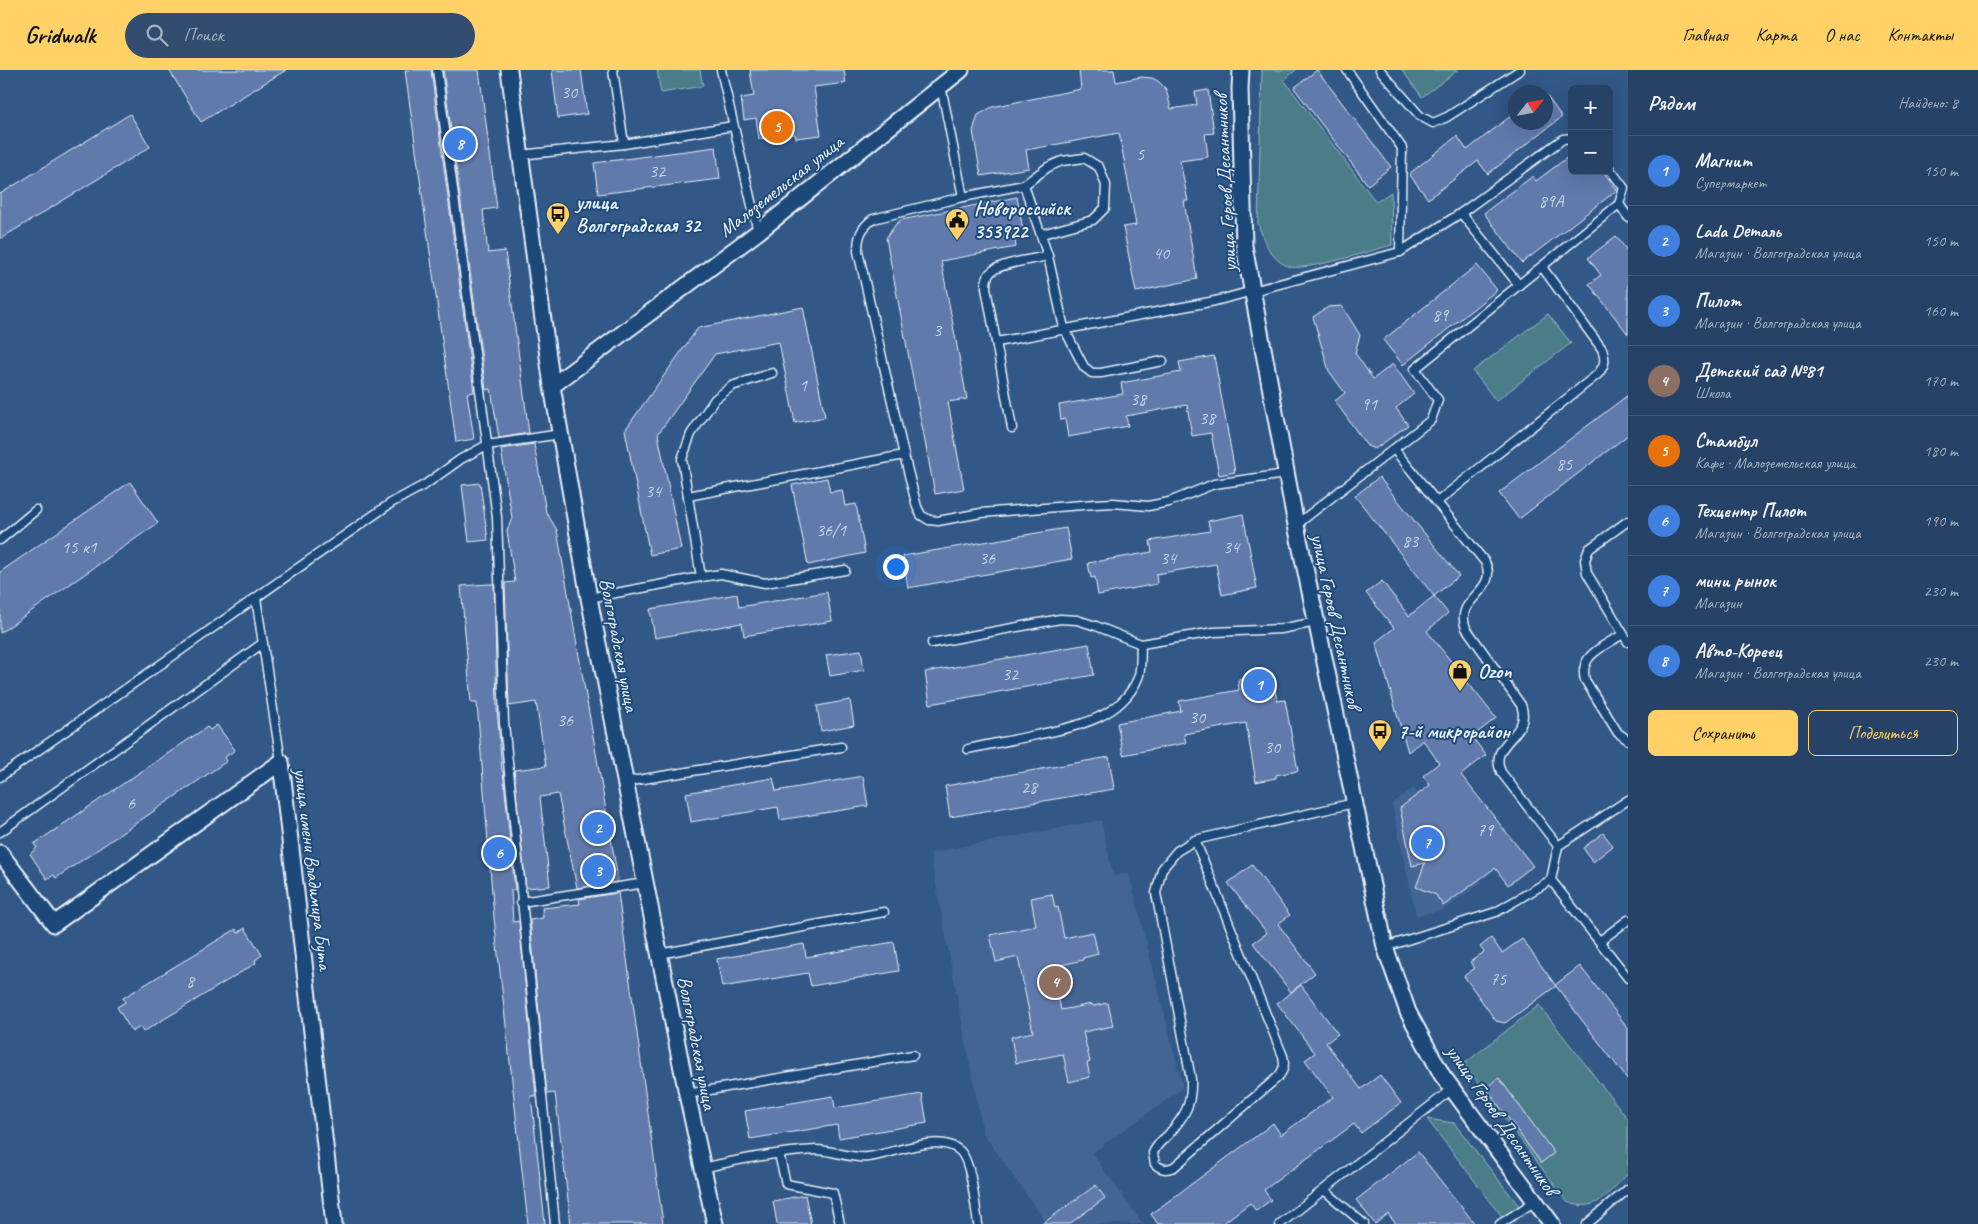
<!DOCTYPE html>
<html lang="ru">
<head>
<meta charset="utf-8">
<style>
  body { margin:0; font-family:Caveat,sans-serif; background:#324d6f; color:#f1f3f6 }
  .controls { position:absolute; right:15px; top:15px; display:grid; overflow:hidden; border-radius:8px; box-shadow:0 5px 20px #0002 }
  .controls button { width:45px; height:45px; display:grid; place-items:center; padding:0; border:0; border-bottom:1px solid #425b7a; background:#264266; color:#f1f3f6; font:25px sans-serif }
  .compass { position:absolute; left:1508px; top:15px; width:45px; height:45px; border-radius:50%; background:#264266; box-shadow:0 5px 20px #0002; rotate:59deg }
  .you { position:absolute; left:895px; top:496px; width:18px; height:18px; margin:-12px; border:4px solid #fff; border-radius:50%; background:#1a73e8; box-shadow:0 0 0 8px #1a73e833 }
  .badge { display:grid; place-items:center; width:32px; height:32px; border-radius:50%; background:#ffd166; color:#fff; font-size:16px; font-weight:700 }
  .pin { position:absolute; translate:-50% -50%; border:2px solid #fff; box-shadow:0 1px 5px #0006 }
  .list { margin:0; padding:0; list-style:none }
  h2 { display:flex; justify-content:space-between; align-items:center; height:65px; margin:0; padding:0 20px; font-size:21px }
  h2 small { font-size:16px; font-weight:400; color:#a4b0bf }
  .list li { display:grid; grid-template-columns:32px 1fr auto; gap:15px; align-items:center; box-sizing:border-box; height:70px; padding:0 20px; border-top:1px solid #425b7a }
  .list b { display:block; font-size:19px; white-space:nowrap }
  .list p { margin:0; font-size:16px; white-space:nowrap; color:#a4b0bf }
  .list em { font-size:16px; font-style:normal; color:#a4b0bf }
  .actions { display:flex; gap:10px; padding:15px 20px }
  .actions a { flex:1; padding:11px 0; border:1px solid #ffd166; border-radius:8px; text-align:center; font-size:18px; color:#ffd166 }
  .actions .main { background:#ffd166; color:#111 }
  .icon { flex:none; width:28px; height:28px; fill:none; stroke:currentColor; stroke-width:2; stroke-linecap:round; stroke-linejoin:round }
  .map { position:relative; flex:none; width:1628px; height:1154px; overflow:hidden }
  header { display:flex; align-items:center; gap:30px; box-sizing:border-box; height:70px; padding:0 25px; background:#ffd166; color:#111 }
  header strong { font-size:24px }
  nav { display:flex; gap:28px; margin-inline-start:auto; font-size:18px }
  .search { width:350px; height:45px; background:#324d6f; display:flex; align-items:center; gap:12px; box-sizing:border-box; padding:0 18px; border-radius:28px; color:#a4b0bf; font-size:19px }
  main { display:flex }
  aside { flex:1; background:#264266 }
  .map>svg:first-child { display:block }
</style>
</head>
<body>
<header>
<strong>Gridwalk</strong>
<div class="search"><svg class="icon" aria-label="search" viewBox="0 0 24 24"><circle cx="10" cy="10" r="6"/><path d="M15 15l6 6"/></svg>Поиск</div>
<nav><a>Главная</a><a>Карта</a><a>О нас</a><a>Контакты</a></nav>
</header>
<main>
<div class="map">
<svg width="1628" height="1154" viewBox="0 0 1628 1154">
  <rect width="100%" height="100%" fill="#325888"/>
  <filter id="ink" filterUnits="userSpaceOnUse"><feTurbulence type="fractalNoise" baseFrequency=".02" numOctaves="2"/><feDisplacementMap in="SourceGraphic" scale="10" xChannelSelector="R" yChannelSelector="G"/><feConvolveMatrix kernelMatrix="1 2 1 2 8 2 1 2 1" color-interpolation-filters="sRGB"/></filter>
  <g filter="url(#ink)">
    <g fill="#436594">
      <polygon points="1413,718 1482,812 1442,841 1416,845 1392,734"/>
      <polygon points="1101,750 1113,806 1129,803 1183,1018 1092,1083 1143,1154 1047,1154 983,1063 930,783"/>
    </g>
    <g fill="#4c7d89" stroke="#9ab7c0">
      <polygon points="657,0 700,0 703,16 661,23"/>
      <path d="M1262 0H1296L1284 10 1376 132 1391 122 1392 175C1372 180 1303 203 1287 196 1270 188 1263 170 1258 153Z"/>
      <polygon points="1402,0 1458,0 1422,27"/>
      <polygon points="1548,244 1571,273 1496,331 1473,301"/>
      <path d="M1539 935 1628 1049V1104C1607 1123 1597 1144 1567 1132L1464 994Z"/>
      <polygon points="1427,1049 1454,1053 1519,1136 1504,1149"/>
    </g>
    <g fill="#617aab" stroke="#e8f1f8">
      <polygon points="169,0 286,0 201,52"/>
      <polygon points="405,0 431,0 474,322 467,323 474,369 456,372"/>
      <polygon points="443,0 479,0 497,138 483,140 488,183 505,181 529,363 499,368 491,319 486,320"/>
      <polygon points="552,0 581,0 587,44 558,48"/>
      <polygon points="750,0 844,0 846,13 814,17 821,65 796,68 795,64 759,69 756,48 744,50 741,28 754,26"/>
      <polygon points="1079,0 1114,0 1116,12 1141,7 1152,8 1158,11 1166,19 1171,39 1197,35 1195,22 1208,20 1214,63 1205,64 1208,87 1180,91 1188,131 1184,131 1197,209 1136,222 1123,157 1136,155 1119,63 1026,80 1029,98 981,106 973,61 978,45 992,37 1081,19"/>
      <polygon points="1317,0 1391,97 1368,115 1294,18"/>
      <polygon points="1546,25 1562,47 1488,104 1478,91 1428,129 1409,104 1457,66 1467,80 1516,42 1516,52 1546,52"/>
      <polygon points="130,44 150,77 0,169 0,124"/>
      <polygon points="716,77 720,109 598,124 594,93"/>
      <polygon points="1572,84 1572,101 1603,101 1617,120 1522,193 1484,143 1533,106 1536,111"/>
      <polygon points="1017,127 1023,160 1014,162 1016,177 941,191 967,329 948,332 964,419 935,424 886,168 896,154 901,150"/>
      <polygon points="1616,166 1628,182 1628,264 1589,214 1601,205 1588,188"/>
      <polygon points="1477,195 1497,220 1403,295 1383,270"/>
      <polygon points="1342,236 1360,265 1355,283 1373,309 1393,294 1414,324 1396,338 1408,355 1375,379 1367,376 1335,331 1345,323 1329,301 1313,247 1328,237"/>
      <polygon points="803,237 825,347 795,353 779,272 715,284 658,364 681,479 650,485 625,360 698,258"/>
      <polygon points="1214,286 1235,402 1219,405 1211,363 1192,366 1187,335 1126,346 1128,356 1068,367 1065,349 1061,350 1059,335 1123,324 1121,313 1181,302 1179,292"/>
      <polygon points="1628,325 1628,365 1519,449 1499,423"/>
      <polygon points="534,374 546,442 557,460 618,809 617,812 577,818 558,724 540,727 550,816 526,818 514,700 546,696 536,632 509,636 505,513 515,512 507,461 512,448 501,379"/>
      <polygon points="1379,407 1459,506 1434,526 1355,426"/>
      <polygon points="827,408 830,422 842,420 845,436 856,434 865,483 808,495 792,415"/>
      <polygon points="130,412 158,453 0,563 0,502"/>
      <polygon points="480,413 488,470 469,472 462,415"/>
      <polygon points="1243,444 1257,518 1222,525 1216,494 1156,504 1157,514 1098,525 1095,507 1091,508 1088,493 1152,482 1150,471 1210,461 1208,451"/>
      <polygon points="1066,458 1072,489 908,518 903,486"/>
      <polygon points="1382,511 1409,546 1434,526 1448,543 1427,561 1496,648 1472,667 1486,685 1461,705 1533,796 1508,815 1495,798 1443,836 1436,825 1416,817 1425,793 1412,796 1400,738 1430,715 1423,706 1439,693 1423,670 1408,682 1376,572 1394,558 1366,523"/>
      <polygon points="489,514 494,514 497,638 502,701 503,701 515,820 511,820 513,852 519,851 536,1026 531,1026 545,1154 528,1154 494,848 477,633 471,633 461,516"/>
      <polygon points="827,522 832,551 744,566 742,553 655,568 650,539 737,524 739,537"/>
      <polygon points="1089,574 1094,605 930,634 925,602"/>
      <polygon points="861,580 864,600 830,606 826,585"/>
      <polygon points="1272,603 1277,631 1285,630 1298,701 1276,705 1276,708 1256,712 1246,653 1184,664 1186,673 1123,685 1117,653 1181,641 1179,631 1239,620 1238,610"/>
      <polygon points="850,630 854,655 821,661 817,636"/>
      <polygon points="217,655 235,680 225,687 227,691 56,808 54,805 47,809 30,784 37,778 34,774 207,657 210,660"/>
      <polygon points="1109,687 1114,719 950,747 945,716"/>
      <polygon points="863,706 868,736 780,750 778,737 691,752 686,723 773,708 776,721"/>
      <polygon points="1603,763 1613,776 1593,792 1583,778"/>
      <polygon points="1252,795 1290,845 1278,854 1315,903 1291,922 1253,873 1267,863 1228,813"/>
      <polygon points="618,823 663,1154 571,1154 555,1023 547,1024 530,850 543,848 542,838 580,834 579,829"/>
      <polygon points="1052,824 1055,838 1058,837 1064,868 1093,862 1098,884 1083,888 1083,890 1052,897 1061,940 1092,934 1093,936 1108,933 1113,956 1083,962 1090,992 1087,993 1090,1007 1069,1012 1063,984 1016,993 1011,967 1033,962 1018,887 996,892 990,865 1036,856 1031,828"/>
      <polygon points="245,858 262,885 255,890 256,893 143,962 140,957 132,962 117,937 125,932 123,928 236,859 238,863"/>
      <polygon points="1491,868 1502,883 1522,869 1556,916 1505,953 1496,951 1464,906 1475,898 1470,892 1484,882 1480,877"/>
      <polygon points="894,872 899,901 811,916 808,903 722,917 717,889 804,874 806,887"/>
      <polygon points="1580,896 1628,958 1628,1010 1555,915"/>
      <polygon points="1301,915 1338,964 1326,973 1361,1019 1380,1005 1401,1033 1361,1063 1354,1054 1264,1120 1271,1130 1256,1141 1250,1133 1222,1154 1158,1154 1151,1144 1263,1061 1273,1053 1281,1065 1333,1027 1305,990 1315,983 1277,933"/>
      <polygon points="1499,1008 1554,1083 1541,1093 1486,1018"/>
      <polygon points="922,1024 927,1053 839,1068 837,1055 750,1069 745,1041 833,1026 835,1038"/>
      <polygon points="1418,1082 1475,1154 1396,1154 1388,1144 1375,1154 1356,1130"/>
      <polygon points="1096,1115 1105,1128 1069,1154 1042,1154"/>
      <polygon points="805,1125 811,1154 777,1154 773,1131"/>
    </g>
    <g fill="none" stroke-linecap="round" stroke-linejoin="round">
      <g stroke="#e8f1f8" stroke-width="11">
        <g id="service">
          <polyline points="437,0 497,447 504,653 555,1154"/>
          <polyline points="613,0 624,74"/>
          <polyline points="721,0 758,162"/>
          <polyline points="1347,0 1402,78 1400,182"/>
          <polyline points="1380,0 1420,46 1433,53 1447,47 1520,0"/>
          <polyline points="941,16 963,127 1024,115 1048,97 1062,91 1084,88 1099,97 1106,115 1105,138 1093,150 1042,164"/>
          <polyline points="520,85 624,74 733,56"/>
          <polyline points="1609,98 1624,118 1619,134 1628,147"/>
          <polyline points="1024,115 1048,186 1064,258 1084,297 1092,303 1101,303 1163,291"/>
          <path d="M963 127 873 149C861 158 858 166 858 181L904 385 917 437 921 445 929 450 938 451 981 443 1095 434 1113 433 1148 436 1169 432 1214 414 1286 404"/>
          <polyline points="1461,143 1519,215"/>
          <polyline points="997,272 1215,231 1400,182 1461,143 1563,69 1572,68"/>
          <path d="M1012 358 986 218C986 212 986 208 990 203 998 193 1035 189 1048 186"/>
          <path d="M1394 379 1485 492C1500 522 1453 528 1466 558L1521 635C1533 666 1487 672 1501 702L1558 776"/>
          <polyline points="688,426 904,385"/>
          <path d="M1437 432 1598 304C1605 295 1606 290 1602 279L1542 197"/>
          <polyline points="1628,451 1589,479 1585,490 1587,503 1628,572"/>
          <polyline points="1296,455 1431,350 1438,330 1415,299 1619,134"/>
          <polyline points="0,470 36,440"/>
          <polyline points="701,507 682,389 691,364 715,329 732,316 772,303"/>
          <polyline points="256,528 281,692"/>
          <polyline points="589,528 701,507 721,504 765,513 845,500"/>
          <path d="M1623 564C1605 576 1578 585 1585 610L1618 663 1628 670"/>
          <polyline points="932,573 1060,549 1077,550 1096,556 1141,574 1214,562 1281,559 1316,552"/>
          <path d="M968 679C991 674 1013 670 1036 665 1074 657 1121 649 1138 608 1142 599 1140 584 1141 574"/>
          <polyline points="0,707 391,433 426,414 461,389 487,375 561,364"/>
          <polyline points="625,712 841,677"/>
          <polyline points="0,762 263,573"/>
          <path d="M1195 770 1283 986C1285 995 1284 1000 1278 1007L1174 1097C1166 1100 1162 1100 1155 1094L1153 1083C1156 1076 1162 1070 1168 1065 1185 1046 1192 1035 1191 1009L1156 823 1162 799 1177 781 1195 770 1354 733"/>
          <polyline points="1551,810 1628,908"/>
          <polyline points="521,832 645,813"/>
          <polyline points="1600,871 1628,850"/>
          <polyline points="1385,877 1496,842 1551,810 1558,776 1628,730"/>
          <polyline points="659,884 884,842"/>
          <polyline points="687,1024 913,985"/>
          <polyline points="779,1084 786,1114 833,1123 840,1154"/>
          <path d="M703 1098C740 1089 778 1082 816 1080 834 1080 849 1089 868 1087 893 1084 939 1062 960 1081 972 1092 975 1137 978 1154"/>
          <polyline points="1324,1120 1364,1154"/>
          <polyline points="1280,1154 1452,1019"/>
          <polyline points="1500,1154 1534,1132"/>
          <polyline points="1587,1154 1628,1119"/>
        </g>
      </g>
      <g stroke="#e8f1f8" stroke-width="19">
        <g id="minor">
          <polyline points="509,0 552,316 589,528 687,1024 715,1154"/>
          <polyline points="1241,0 1240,18 1244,176 1296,455 1385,877 1408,942 1442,1005 1552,1154"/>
          <polyline points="552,316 758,162 961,0"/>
          <polyline points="0,783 54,854 281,692 334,1154"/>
        </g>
      </g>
      <use href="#service" stroke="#1f4a7a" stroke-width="8"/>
      <use href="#minor" stroke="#1f4a7a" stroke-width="15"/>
    </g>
  </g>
  <defs>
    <g id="bus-pin" transform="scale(1.25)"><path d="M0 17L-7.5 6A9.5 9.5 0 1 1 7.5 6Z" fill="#ffd166" stroke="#1f4a7a"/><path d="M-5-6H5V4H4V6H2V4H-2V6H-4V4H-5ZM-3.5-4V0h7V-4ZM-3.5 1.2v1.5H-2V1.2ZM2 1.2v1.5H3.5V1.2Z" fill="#111"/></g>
    <g id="civic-pin" transform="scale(1.25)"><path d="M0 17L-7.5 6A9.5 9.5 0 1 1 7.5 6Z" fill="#ffd166" stroke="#1f4a7a"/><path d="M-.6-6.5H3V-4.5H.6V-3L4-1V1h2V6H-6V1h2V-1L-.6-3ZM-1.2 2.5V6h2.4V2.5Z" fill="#111"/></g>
    <g id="shop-pin" transform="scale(1.25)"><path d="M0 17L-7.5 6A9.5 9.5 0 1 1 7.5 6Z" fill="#ffd166" stroke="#1f4a7a"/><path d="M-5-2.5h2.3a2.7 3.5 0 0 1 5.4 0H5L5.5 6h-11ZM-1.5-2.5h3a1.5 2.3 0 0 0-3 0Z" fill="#111"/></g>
  </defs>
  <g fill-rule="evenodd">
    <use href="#bus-pin" x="558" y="144"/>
    <use href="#civic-pin" x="957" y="150"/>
    <use href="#shop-pin" x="1460" y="601"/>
    <use href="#bus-pin" x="1380" y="661"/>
  </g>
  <g text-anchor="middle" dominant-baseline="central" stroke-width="4" stroke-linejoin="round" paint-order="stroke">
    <g font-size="18" fill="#c6d3e5">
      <text x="569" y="22">30</text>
      <text x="1140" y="84">5</text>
      <text x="657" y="101">32</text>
      <text x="1551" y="131">89А</text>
      <text x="1161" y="183">40</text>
      <text x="1440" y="245">89</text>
      <text x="937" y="260">3</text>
      <text x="803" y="315">1</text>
      <text x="1138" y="329">38</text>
      <text x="1369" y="334">91</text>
      <text x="1207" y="348">38</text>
      <text x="1564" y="394">85</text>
      <text x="653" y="421">34</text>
      <text x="831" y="460">36/1</text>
      <text x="1410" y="471">83</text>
      <text x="79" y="477">15 к1</text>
      <text x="1231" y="477">34</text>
      <text x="987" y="488">36</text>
      <text x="1168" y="488">34</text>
      <text x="1010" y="604">32</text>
      <text x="1197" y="647">30</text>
      <text x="565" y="650">36</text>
      <text x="1272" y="677">30</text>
      <text x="1029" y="717">28</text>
      <text x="131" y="733">6</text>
      <text x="1485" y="760">79</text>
      <text x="1498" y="909">75</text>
      <text x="190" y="911">8</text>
    </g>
    <g font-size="20" fill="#e8f1f8" stroke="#1f4a7a">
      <text transform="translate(1225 113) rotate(-93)">улица Героев Десантников</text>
      <text transform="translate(781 116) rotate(-38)">Малоземельская улица</text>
      <text transform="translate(1336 551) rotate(78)">улица Героев Десантников</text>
      <text transform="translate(619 575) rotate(79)">Волгоградская улица</text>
      <text transform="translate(313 799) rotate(83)">улица имени Владимира Бута</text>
      <text transform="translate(697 973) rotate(79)">Волгоградская улица</text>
      <text transform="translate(1502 1050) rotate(55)">улица Героев Десантников</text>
    </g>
    <g font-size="20" font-weight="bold" fill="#e8f1f8" stroke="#1f4a7a" text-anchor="start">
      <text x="576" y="132">улица<tspan x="576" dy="23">Волгоградская 32</tspan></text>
      <text x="974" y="138">Новороссийск<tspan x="974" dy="23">353922</tspan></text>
      <text x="1478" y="601">Ozon</text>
      <text x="1398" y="661">7-й микрорайон</text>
    </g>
  </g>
</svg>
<div class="controls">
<button>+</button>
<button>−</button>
</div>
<svg class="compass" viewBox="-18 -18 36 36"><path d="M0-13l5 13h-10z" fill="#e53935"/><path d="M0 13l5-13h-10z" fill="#a4b0bf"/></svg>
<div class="you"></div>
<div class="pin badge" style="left:1259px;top:615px;background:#3f7fe0">1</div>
<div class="pin badge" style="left:598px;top:758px;background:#3f7fe0">2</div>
<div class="pin badge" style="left:598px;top:801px;background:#3f7fe0">3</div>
<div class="pin badge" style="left:1055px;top:912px;background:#8d6e63">4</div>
<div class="pin badge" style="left:777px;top:57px;background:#e8710a">5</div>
<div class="pin badge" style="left:499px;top:783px;background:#3f7fe0">6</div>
<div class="pin badge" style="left:1427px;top:773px;background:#3f7fe0">7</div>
<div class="pin badge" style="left:460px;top:74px;background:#3f7fe0">8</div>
</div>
<aside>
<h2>Рядом<small>Найдено: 8</small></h2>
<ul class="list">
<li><span class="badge" style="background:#3f7fe0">1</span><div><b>Магнит</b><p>Супермаркет</p></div><em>150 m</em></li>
<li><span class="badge" style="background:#3f7fe0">2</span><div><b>Lada Dеталь</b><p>Магазин · Волгоградская улица</p></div><em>150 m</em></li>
<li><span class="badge" style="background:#3f7fe0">3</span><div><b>Пилот</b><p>Магазин · Волгоградская улица</p></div><em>160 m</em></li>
<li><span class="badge" style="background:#8d6e63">4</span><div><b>Детский сад №81</b><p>Школа</p></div><em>170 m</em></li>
<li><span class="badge" style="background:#e8710a">5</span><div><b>Стамбул</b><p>Кафе · Малоземельская улица</p></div><em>180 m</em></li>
<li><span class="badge" style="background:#3f7fe0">6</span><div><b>Техцентр Пилот</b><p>Магазин · Волгоградская улица</p></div><em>190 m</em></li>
<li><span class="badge" style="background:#3f7fe0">7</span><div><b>мини рынок</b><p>Магазин</p></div><em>230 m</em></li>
<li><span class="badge" style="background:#3f7fe0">8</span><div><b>Авто-Кореец</b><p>Магазин · Волгоградская улица</p></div><em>230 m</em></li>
</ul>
<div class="actions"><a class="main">Сохранить</a><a>Поделиться</a></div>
</aside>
</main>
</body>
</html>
